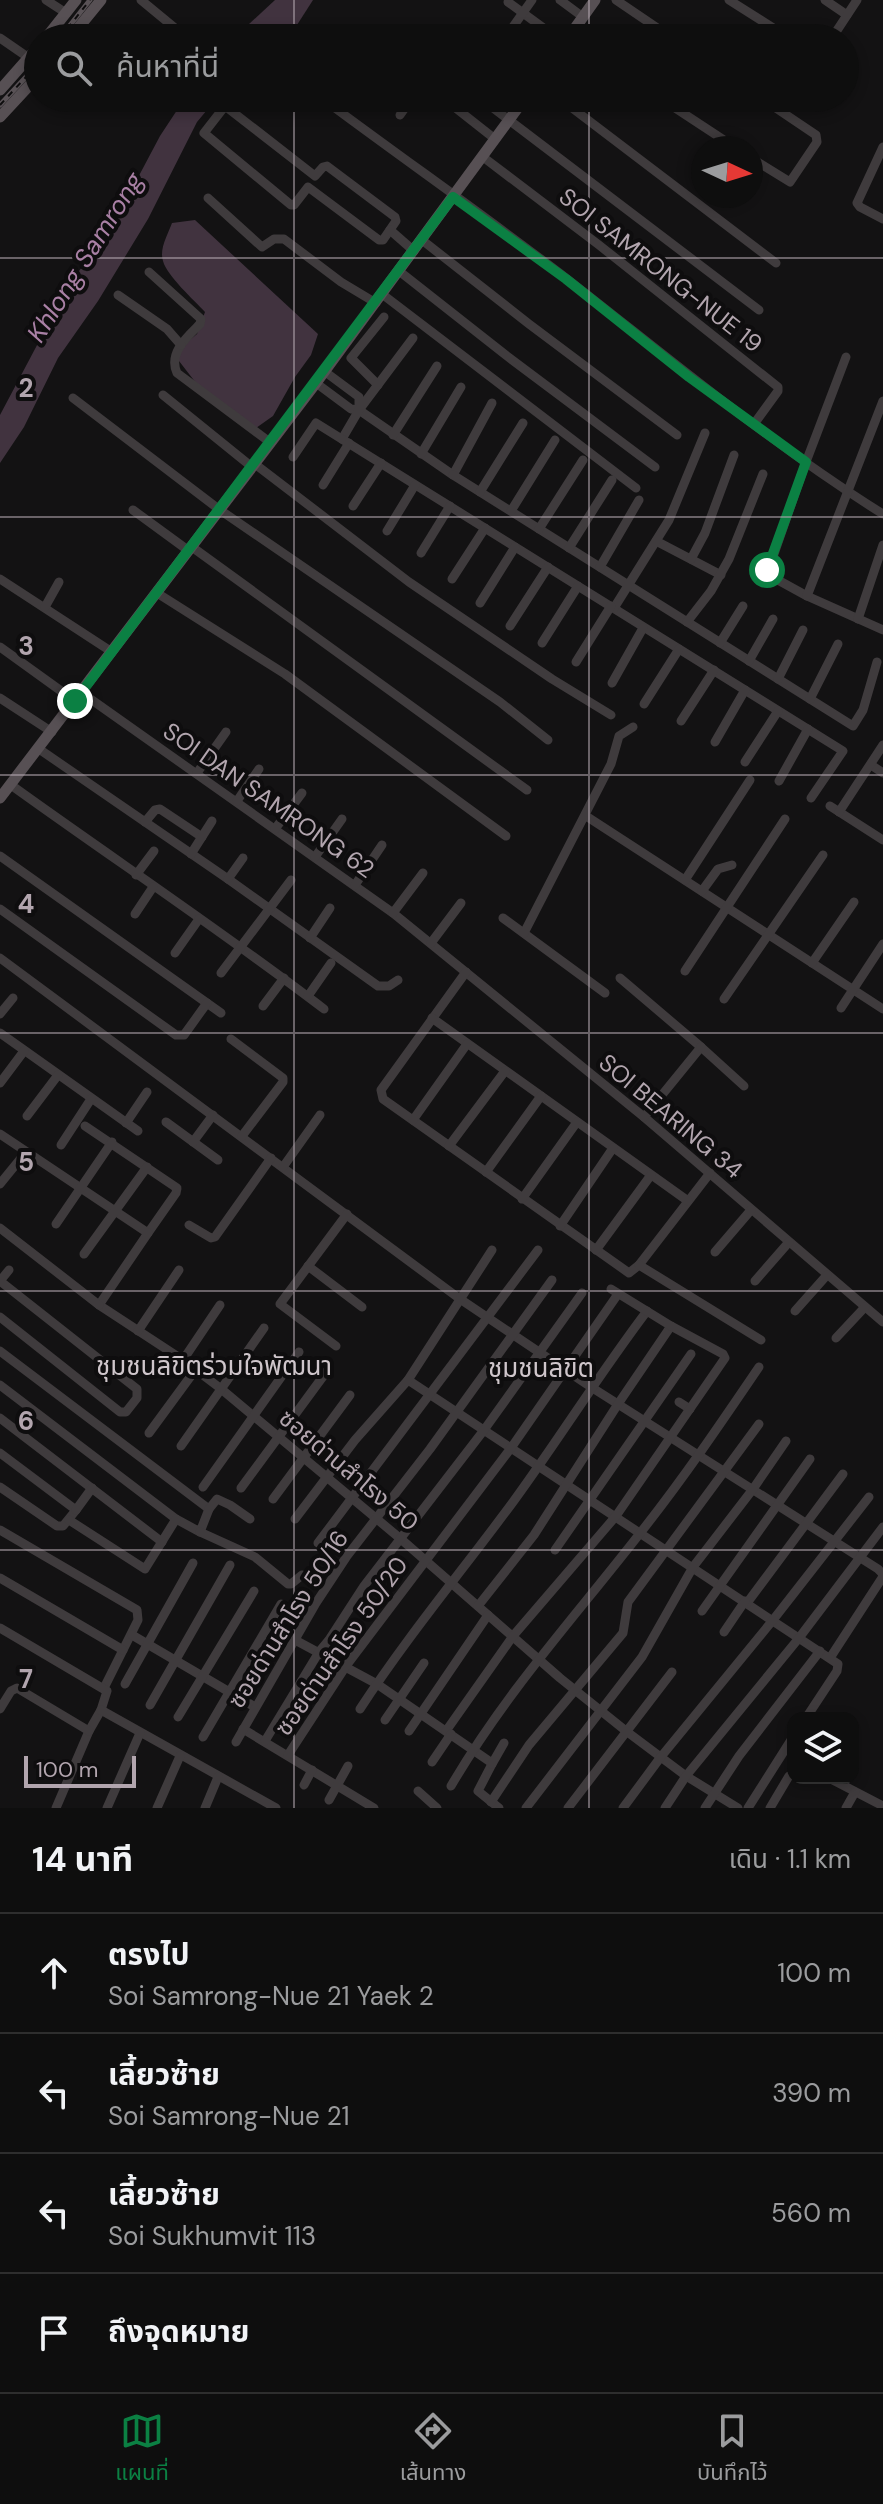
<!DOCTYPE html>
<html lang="th">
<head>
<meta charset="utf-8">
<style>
  body { margin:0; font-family:"DM Sans","Noto Sans Thai",sans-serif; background:#1c1c1c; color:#f1f3f6 }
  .controls { position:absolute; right:24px; bottom:24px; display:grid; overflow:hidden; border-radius:16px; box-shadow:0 4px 12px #0003 }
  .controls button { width:72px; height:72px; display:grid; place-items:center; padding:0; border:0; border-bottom:2px solid #2e2e2e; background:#0e0e0e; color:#f1f3f6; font:40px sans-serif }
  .compass { position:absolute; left:691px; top:136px; width:72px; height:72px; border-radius:50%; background:#0e0e0e; box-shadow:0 4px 12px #0003; rotate:94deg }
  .scale { position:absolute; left:24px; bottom:20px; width:112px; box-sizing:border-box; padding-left:8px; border:4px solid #b2a5ae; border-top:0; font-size:22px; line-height:28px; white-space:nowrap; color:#b2a5ae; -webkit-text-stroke:6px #0e0d0e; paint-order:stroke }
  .stop { position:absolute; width:24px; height:24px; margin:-18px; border:6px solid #0b8043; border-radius:50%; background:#fff }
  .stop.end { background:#0b8043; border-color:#fff; box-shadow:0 2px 8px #0008 }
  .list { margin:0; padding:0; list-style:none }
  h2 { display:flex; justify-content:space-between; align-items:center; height:104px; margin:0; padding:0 32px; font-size:34px }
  h2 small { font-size:26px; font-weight:400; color:#9b9c9e }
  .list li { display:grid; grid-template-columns:52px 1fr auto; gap:24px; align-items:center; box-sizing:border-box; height:120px; padding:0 32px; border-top:2px solid #2e2e2e }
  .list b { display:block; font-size:30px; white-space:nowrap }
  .list p { margin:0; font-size:26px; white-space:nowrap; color:#9b9c9e }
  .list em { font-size:26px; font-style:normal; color:#9b9c9e }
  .icon { flex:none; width:44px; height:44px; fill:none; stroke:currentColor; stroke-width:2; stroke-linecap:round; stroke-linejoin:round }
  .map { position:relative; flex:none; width:883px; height:1808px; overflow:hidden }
  .search { position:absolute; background:#0e0e0e; box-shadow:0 4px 12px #0003; left:24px; right:24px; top:24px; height:88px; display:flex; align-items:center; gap:20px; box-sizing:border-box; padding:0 28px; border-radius:44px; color:#9b9c9e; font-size:30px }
  .sheet { height:584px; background:#0e0e0e }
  nav { display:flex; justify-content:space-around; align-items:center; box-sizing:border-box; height:112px; border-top:2px solid #2e2e2e; background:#0e0e0e; font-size:22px; color:#9b9c9e }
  nav a { display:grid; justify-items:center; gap:4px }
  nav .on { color:#0b8043 }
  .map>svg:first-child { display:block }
</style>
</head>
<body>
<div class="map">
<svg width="883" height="1808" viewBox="0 0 883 1808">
  <rect width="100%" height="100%" fill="#131213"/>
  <g fill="#41333f">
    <polygon points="275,0 313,0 297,25 282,38 234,38"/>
    <polygon points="185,98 217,98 197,122 148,219 98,301 58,358 24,427 0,463 0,415 71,281 107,236 160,136"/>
    <path d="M195 220 318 334 311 355 295 377 273 416 256 428 196 383 179 361V349L197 334 205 312C194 300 167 276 163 261 159 249 168 234 172 223Z"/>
  </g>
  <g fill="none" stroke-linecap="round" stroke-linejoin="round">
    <g stroke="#3f3b3d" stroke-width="9">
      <polyline points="46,0 66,13"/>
      <polyline points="141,0 187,38"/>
      <polyline points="560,0 583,17"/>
      <polyline points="616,0 672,38"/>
      <polyline points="729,0 789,38"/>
      <polyline points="825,0 847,15"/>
      <polyline points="508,2 557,38"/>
      <polyline points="510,31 532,0"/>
      <polyline points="470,33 477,38"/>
      <polyline points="0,38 29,58"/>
      <polyline points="832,38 857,0"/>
      <path d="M331 98 329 102 331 105C409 163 489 219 566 278 670 359 771 444 883 514"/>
      <polyline points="443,98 495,139"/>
      <polyline points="480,98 759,310"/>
      <polyline points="559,98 776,263"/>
      <polyline points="660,98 736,148"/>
      <polygon points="225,106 315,176 323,167 327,166 395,217 396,221 383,240 379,240 308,187 294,205 291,205 204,133"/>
      <polyline points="400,115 412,98"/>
      <polyline points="883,147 857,203 860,207 883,219"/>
      <polyline points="483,157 599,245 778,387 778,391 754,424"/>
      <polyline points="751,158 790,182 817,142 816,135 761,98"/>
      <polyline points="208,198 262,247 274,239 284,239 341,282 376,303"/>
      <polyline points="390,230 414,251"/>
      <polyline points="422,240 529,324 677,435"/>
      <polyline points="399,271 507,356 655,467"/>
      <path d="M149 272 201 319 200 324C187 337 168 353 177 373L271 443"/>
      <polyline points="382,294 636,488"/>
      <polyline points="118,295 167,329 181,345"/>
      <polyline points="846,357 806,462 767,574 807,596 883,630"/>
      <polyline points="324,371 359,397 359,410"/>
      <polyline points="316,383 351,409 359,410 453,475 492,403"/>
      <polyline points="378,385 351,358 384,317"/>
      <polyline points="163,395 252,467"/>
      <polyline points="73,398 220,510 500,702 548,740"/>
      <polyline points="393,435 437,366"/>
      <polyline points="342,439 359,410 413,338"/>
      <polyline points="421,454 461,387"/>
      <polyline points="293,457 316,423 843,751 811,798"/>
      <polyline points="255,464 409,582 552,679 611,715"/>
      <polyline points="453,475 853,726 863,710 877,662"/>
      <polyline points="323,485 349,443"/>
      <polyline points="480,492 523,423"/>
      <polyline points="353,506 381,463"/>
      <polyline points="133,510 189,551"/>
      <polyline points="511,511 555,440"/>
      <polyline points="539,529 583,460"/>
      <polyline points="387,531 415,485"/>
      <polyline points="656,541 721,575"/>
      <polyline points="192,547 527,790"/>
      <polyline points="569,548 612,480"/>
      <polyline points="421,553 450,506"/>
      <polyline points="691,559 705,533 734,455"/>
      <polyline points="600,567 639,500"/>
      <polyline points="0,579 112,652"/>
      <polyline points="452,579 485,528"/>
      <polyline points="157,593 285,674 506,836"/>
      <polyline points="807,596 883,401"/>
      <polyline points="480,603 515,547"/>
      <polyline points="45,607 59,582"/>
      <polyline points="614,608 669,520 705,433"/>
      <polyline points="858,619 883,545"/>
      <polyline points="687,622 711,591 729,559 763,474"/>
      <polyline points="510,626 548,567"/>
      <polyline points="542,643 578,586"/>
      <polyline points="720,643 743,606"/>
      <polyline points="0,647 75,701"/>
      <polyline points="749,661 773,619"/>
      <polyline points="576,662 611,606"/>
      <polyline points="778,679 803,630"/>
      <polyline points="612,683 643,628"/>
      <polyline points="82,693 393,913 644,1117 883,1322"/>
      <polyline points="0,698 52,732"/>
      <polyline points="810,699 838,644"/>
      <polyline points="644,704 679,649"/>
      <polyline points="681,721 714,670"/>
      <polyline points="715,742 745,690"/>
      <polyline points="39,749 228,879 378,986 389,986 398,980"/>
      <polyline points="745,762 778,711"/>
      <polyline points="871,765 883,773"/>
      <polyline points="197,773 226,732"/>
      <polyline points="779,781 808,729"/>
      <path d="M11 785C115 860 222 931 324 1009"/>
      <polyline points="237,801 259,769"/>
      <polyline points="830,806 883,840"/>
      <polyline points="839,812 883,745"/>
      <polyline points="586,816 883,1009"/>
      <polyline points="145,822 155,810 160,809 202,837"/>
      <polyline points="275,829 302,793"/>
      <polyline points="191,854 212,821"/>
      <polyline points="0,856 221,1013"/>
      <polyline points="315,857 342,819"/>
      <polyline points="136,875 154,851"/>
      <polyline points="228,879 243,858"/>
      <polyline points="685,880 750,780"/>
      <polyline points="355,885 382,845"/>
      <polyline points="702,891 718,869 732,865"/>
      <polyline points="0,909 176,1035 184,1035 207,1003"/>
      <polyline points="393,913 423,873"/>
      <polyline points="135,914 153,887"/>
      <polyline points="503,918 605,993"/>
      <polyline points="524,933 611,764 619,736 633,727"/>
      <polyline points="310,938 330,908"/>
      <polyline points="431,943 461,903"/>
      <polyline points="175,953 199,919"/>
      <polyline points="0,958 460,1299 591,1387 878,1569 883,1574 882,1578 830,1658"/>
      <polyline points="812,963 854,902"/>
      <polyline points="685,971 785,819"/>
      <polyline points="466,972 381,1090 383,1099 629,1273 639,1265 710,1173"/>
      <polyline points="221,973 291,880"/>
      <polyline points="620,978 701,1047 644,1117"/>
      <polyline points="308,996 331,963"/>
      <polyline points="724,999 823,855"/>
      <polyline points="263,1006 284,978"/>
      <polyline points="841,1008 883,944"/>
      <polyline points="0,1014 13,998"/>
      <polyline points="432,1018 688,1201"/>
      <polyline points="0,1033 138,1131"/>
      <polyline points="231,1039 283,1078 283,1082 242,1136"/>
      <polyline points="701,1047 744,1086"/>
      <polyline points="0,1083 24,1051"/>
      <polyline points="27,1116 58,1075"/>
      <polyline points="413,1120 467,1044"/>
      <polyline points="166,1122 218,1160"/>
      <polyline points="126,1123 147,1092"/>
      <polyline points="85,1126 177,1188 176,1193 148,1233"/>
      <polyline points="0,1134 148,1233 99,1305 183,1360 220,1388 402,1540 560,1678 626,1731 686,1776 738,1808"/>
      <polyline points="193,1142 213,1115"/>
      <polyline points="61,1145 91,1099"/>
      <polyline points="449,1146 505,1071"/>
      <polyline points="283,1167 320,1115"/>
      <polyline points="486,1172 541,1096"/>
      <polyline points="0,1184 26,1152"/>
      <polyline points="522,1199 577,1122"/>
      <polyline points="56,1224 112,1142"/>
      <polyline points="189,1225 211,1238 215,1237 271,1158"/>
      <polyline points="560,1226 613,1148"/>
      <polyline points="0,1228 99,1305"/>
      <polyline points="596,1250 651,1175"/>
      <polyline points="715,1252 751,1210"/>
      <polyline points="84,1254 147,1167"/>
      <polyline points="639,1265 761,1340"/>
      <polyline points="308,1266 362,1307"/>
      <polyline points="755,1281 789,1242"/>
      <polyline points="795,1311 827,1275"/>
      <polyline points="0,1317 120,1412 126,1412 137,1398 137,1389 0,1281 9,1270"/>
      <polyline points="138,1331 179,1270"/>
      <polyline points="836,1338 865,1307"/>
      <polyline points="336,1346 280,1304 347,1214"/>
      <polyline points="0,1351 209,1509"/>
      <polyline points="183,1360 220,1305"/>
      <polyline points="408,1380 838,1664 837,1671 806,1718"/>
      <polyline points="0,1385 176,1519 200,1532 209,1509 217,1499 230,1505 250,1519"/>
      <polyline points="679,1402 690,1409"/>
      <polyline points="0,1418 162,1542"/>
      <polyline points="149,1433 196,1369"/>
      <polyline points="181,1446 264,1328"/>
      <polyline points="0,1453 76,1510 63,1526 57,1526 0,1487"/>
      <polyline points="203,1487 299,1352"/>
      <polyline points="241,1488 327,1371"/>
      <polyline points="273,1499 350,1395"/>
      <polyline points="76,1510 92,1488"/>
      <polyline points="295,1519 355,1440 408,1380 492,1250"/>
      <polyline points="69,1520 145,1569 176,1519"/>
      <polyline points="0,1530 137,1610 138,1620 104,1688"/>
      <polyline points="200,1532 255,1557 288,1584 291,1584 302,1575"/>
      <polyline points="318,1543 538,1250"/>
      <polyline points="555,1550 691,1354"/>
      <polyline points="0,1578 123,1650"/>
      <polyline points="747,1603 843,1474"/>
      <polyline points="478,1606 534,1535 618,1404 671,1326"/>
      <polyline points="702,1611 810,1459"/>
      <polyline points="0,1628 107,1691 101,1710 89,1731 56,1808"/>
      <polyline points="724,1632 745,1601"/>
      <polyline points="132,1635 255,1707"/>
      <polyline points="295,1640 377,1684 489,1761 492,1764 478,1791 499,1808"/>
      <polyline points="125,1684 193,1563"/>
      <polyline points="150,1705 230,1565"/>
      <polyline points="0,1709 11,1691 17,1688 89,1731"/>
      <path d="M360 1709C407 1637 462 1571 513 1502 559 1439 600 1373 647 1311"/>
      <polyline points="101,1710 276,1808"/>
      <polyline points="178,1717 254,1591"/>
      <polyline points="385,1720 424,1663"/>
      <polyline points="243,1729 374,1808"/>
      <polyline points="409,1731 488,1615"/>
      <polyline points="446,1731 513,1636 616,1516 725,1358 723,1354 671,1326 611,1289"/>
      <polyline points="203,1737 281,1604"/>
      <polyline points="265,1741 319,1652 329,1640 364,1586 484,1430 582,1293"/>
      <polyline points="236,1742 316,1603 347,1556 430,1449 552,1280"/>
      <polyline points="288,1755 346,1666 511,1448 618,1294"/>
      <polyline points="432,1762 451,1734"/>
      <polyline points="492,1764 504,1743"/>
      <polyline points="829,1778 883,1806"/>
      <polyline points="304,1785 312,1770"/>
      <path d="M451 1786C506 1692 575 1617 641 1532 683 1479 721 1423 759 1367"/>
      <polyline points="418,1791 437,1808"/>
      <polyline points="329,1800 348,1766"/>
      <polyline points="491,1802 529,1745 623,1633 628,1602 759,1424"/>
      <polyline points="107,1808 140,1733"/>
      <polyline points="157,1808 180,1756"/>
      <polyline points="205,1808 218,1777"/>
      <polyline points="526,1808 642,1657 693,1567 753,1489 786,1441"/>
      <polyline points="568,1808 672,1672"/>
      <polyline points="623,1808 660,1758 773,1620 869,1497"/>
      <polyline points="665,1808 686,1776 799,1638 883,1527"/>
      <polyline points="705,1808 739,1756 820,1651"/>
      <polyline points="748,1808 793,1737"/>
      <polyline points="770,1808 789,1776"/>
      <polyline points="846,1808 855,1792"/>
    </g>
    <g stroke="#575054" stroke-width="11">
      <polyline points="46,38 76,0"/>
      <polyline points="70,38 101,0"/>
      <polyline points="568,38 595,0"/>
      <polyline points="0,90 38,47"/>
      <polyline points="0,117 38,76"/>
      <polyline points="0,798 316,383 525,98"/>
    </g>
    <g stroke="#595256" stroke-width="5">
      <g id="rail">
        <polyline points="60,38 90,0"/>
        <polyline points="0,105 38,64"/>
      </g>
    </g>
    <use href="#rail" stroke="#0e0d0e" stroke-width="2" stroke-dasharray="6" stroke-linecap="butt"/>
  </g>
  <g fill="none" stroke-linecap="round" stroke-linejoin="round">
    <polyline stroke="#0b8043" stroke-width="10" points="75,701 453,197 566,279 689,377 806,462 767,570"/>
  </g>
  <path fill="none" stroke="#b2a5ae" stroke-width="2" stroke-opacity="0.55" d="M294 0V38M589 0V38M294 98V1808M589 98V1808M0 258H883M0 517H883M0 775H883M0 1033H883M0 1291H883M0 1550H883"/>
  <g text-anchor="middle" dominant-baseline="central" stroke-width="8" stroke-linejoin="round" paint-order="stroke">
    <g font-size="24" fill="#b2a5ae" stroke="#0e0d0e">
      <text transform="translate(661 270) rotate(38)">SOI SAMRONG-NUE 19</text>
      <text transform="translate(269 800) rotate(35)">SOI DAN SAMRONG 62</text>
      <text transform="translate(671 1116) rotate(40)">SOI BEARING 34</text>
      <text transform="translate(349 1470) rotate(40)">ซอยด่านสำโรง 50</text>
      <text transform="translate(288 1619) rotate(-58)">ซอยด่านสำโรง 50/16</text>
      <text transform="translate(341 1646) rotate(-55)">ซอยด่านสำโรง 50/20</text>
    </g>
    <g font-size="26" font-style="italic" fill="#a980a5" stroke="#0e0d0e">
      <text transform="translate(85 257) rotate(-58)">Khlong Samrong</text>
    </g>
    <g font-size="26" fill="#cfc6cb" stroke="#0e0d0e">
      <text x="214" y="1366">ชุมชนลิขิตร่วมใจพัฒนา</text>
      <text x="541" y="1368">ชุมชนลิขิต</text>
    </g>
  </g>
  <g font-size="26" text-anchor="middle" font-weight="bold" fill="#b2a5ae" stroke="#0e0d0e" stroke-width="8" stroke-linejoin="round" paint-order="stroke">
    <text x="26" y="397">2</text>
    <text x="26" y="655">3</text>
    <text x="26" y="913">4</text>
    <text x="26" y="1171">5</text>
    <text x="26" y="1430">6</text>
    <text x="26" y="1688">7</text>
  </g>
</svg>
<div class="controls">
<button><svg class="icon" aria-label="layers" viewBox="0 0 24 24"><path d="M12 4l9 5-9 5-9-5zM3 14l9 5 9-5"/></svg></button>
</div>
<svg class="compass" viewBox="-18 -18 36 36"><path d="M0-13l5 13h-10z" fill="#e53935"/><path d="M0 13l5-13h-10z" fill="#9b9c9e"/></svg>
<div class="scale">100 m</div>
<div class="stop" style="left:767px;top:570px"></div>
<div class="stop end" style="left:75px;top:701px"></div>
<div class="search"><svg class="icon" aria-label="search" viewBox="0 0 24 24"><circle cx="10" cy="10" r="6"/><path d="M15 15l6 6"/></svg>ค้นหาที่นี่</div>
</div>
<section class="sheet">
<h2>14 นาที<small>เดิน · 1.1 km</small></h2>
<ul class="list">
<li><svg class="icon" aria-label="ahead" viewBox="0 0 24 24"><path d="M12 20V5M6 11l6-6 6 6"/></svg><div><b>ตรงไป</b><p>Soi Samrong-Nue 21 Yaek 2</p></div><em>100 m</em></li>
<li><svg class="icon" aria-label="left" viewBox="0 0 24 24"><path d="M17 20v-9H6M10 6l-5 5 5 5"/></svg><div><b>เลี้ยวซ้าย</b><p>Soi Samrong-Nue 21</p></div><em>390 m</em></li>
<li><svg class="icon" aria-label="left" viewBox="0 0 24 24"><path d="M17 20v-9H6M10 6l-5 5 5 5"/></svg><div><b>เลี้ยวซ้าย</b><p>Soi Sukhumvit 113</p></div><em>560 m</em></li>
<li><svg class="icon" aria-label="arrive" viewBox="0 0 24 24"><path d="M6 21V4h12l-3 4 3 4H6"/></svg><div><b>ถึงจุดหมาย</b></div></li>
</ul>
</section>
<nav>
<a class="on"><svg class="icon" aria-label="map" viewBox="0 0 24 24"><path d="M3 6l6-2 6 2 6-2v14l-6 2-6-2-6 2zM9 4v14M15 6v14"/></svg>แผนที่</a>
<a><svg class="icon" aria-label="directions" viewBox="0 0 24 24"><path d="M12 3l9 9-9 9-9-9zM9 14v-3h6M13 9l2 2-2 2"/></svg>เส้นทาง</a>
<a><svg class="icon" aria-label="saved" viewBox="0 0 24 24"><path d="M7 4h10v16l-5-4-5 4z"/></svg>บันทึกไว้</a>
</nav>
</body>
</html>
